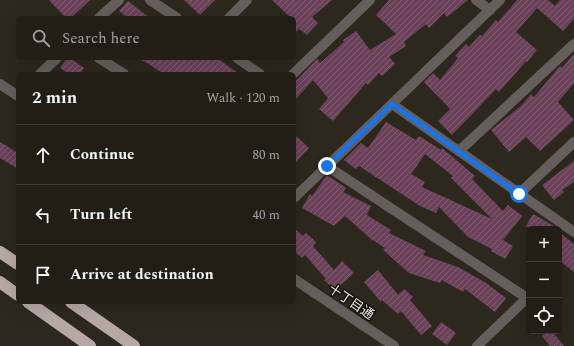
<!DOCTYPE html>
<html lang="en">
<head>
<meta charset="utf-8">
<style>
  body { margin:0; font-family:Spectral,"Noto Sans JP",serif; background:#2a271f; color:#f1f3f6 }
  .controls { position:absolute; right:12px; bottom:12px; display:grid; overflow:hidden; border-radius:6px; box-shadow:0 4px 16px #0002 }
  .controls button { width:36px; height:36px; display:grid; place-items:center; padding:0; border:0; border-bottom:1px solid #3f3c35; background:#221e16; color:#f1f3f6; font:20px sans-serif }
  .stop { position:absolute; width:12px; height:12px; margin:-9px; border:3px solid #1a73e8; border-radius:50%; background:#fff }
  .stop.end { background:#1a73e8; border-color:#fff; box-shadow:0 1px 4px #0008 }
  .list { margin:0; padding:0; list-style:none }
  h2 { display:flex; justify-content:space-between; align-items:center; height:52px; margin:0; padding:0 16px; font-size:17px }
  h2 small { font-size:13px; font-weight:400; color:#a2a2a1 }
  .list li { display:grid; grid-template-columns:26px 1fr auto; gap:12px; align-items:center; box-sizing:border-box; height:60px; padding:0 16px; border-top:1px solid #3f3c35 }
  .list b { display:block; font-size:15px; white-space:nowrap }
  .list em { font-size:13px; font-style:normal; color:#a2a2a1 }
  .icon { flex:none; width:22px; height:22px; fill:none; stroke:currentColor; stroke-width:2; stroke-linecap:round; stroke-linejoin:round }
  .map { position:relative; flex:none; width:574px; height:346px; overflow:hidden }
  .search { position:absolute; background:#221e16; box-shadow:0 4px 16px #0002; left:16px; top:16px; width:280px; height:44px; display:flex; align-items:center; gap:10px; box-sizing:border-box; padding:0 14px; border-radius:6px; color:#a2a2a1; font-size:15px }
  .panel { position:absolute; background:#221e16; box-shadow:0 4px 16px #0002; left:16px; top:72px; width:280px; height:232px; border-radius:6px }
  .map>svg:first-child { display:block }
</style>
</head>
<body>
<div class="map">
<svg width="574" height="346" viewBox="0 0 574 346">
  <defs>
    <pattern id="building-hatch" width="6" height="6" patternUnits="userSpaceOnUse"><rect width="6" height="6" fill="#6c415a"/><path d="M-1 1l2-2M0 6l6-6M5 7l2-2" fill="none" stroke="#815c72"/></pattern>
  </defs>
  <rect width="100%" height="100%" fill="#2d281e"/>
  <g fill="url(#building-hatch)" fill-rule="evenodd">
    <polygon points="49,0 90,0 71,18 66,18"/>
    <polygon points="184,0 215,0 200,15"/>
    <polygon points="272,0 332,0 312,17 318,23 307,35 299,29 294,34 294,18 291,18"/>
    <polygon points="389,0 468,0 447,17 444,13 429,28 426,24 404,42 406,46 389,57 395,64 382,76 379,73 368,85 366,83 333,121 319,109 328,98 313,80 294,101 294,83 317,59 320,63 344,42 343,40 356,31 370,50 396,34 376,15"/>
    <polygon points="517,0 548,0 555,6 560,0 574,0 574,19 563,31 537,8 516,32 537,50 527,62 526,61 499,92 496,89 452,135 438,121 450,109 424,82 433,73 440,80 458,58 455,56 466,44 469,47 480,35 482,36 496,20 498,22"/>
    <polygon points="128,1 150,18 128,18 119,11"/>
    <polygon points="574,54 574,83 558,102 574,120 540,151 526,137 509,152 491,130 521,106 531,94 534,97 560,66 562,68"/>
    <polygon points="67,58 70,58 84,68 80,74 69,74 60,68"/>
    <polygon points="139,58 217,58 239,74 164,74"/>
    <path d="M386 122 416 140 419 136 441 150 442 148 475 176 472 179 503 211 508 205 522 216 503 240 513 246 505 259 491 251 492 249 468 237 439 207 436 213 420 206 359 166 356 169 344 160 361 143 368 148ZM425 154 453 176 451 178 492 219 422 187 425 182 411 174Z"/>
    <polygon points="294,134 309,148 294,164"/>
    <polygon points="0,142 18,153 18,169 0,158"/>
    <polygon points="574,161 574,182 562,190 564,192 554,200 542,185"/>
    <polygon points="327,175 346,188 343,192 371,206 367,215 391,230 389,233 426,251 423,255 458,267 486,283 506,298 495,312 465,289 463,292 442,280 440,283 409,273 383,250 385,248 371,239 345,216 334,226 302,208 310,194 312,196"/>
    <polygon points="533,214 554,226 558,229 531,229 526,226"/>
    <polygon points="294,228 303,236 306,233 316,242 313,246 334,270 342,261 354,273 335,290 324,280 326,279 305,255 302,258 294,251"/>
    <polygon points="559,232 574,244 574,272 559,260"/>
    <polygon points="378,270 398,295 404,289 413,297 410,300 432,326 421,335 401,311 398,314 382,300 381,302 364,282"/>
    <polygon points="441,322 456,333 447,345 432,334"/>
    <polygon points="547,331 552,331 564,346 550,346 542,336"/>
  </g>
  <g fill="none" stroke-linecap="round" stroke-linejoin="round">
    <g stroke="#655e5d" stroke-width="10">
      <polyline points="150,0 177,18"/>
      <polyline points="476,0 490,10"/>
      <polyline points="99,18 119,0"/>
      <polyline points="229,18 247,0"/>
      <polyline points="99,58 124,74"/>
      <polyline points="237,58 260,74"/>
      <polyline points="40,74 57,58"/>
      <polyline points="293,74 370,0"/>
      <polyline points="0,84 18,96"/>
      <polyline points="392,104 574,232"/>
      <polyline points="459,151 574,44"/>
      <polyline points="327,166 527,298 477,346"/>
      <polyline points="519,194 574,142"/>
      <polyline points="294,198 500,0"/>
      <polyline points="294,279 394,346"/>
    </g>
    <g stroke="#b7a8a5" stroke-width="12">
      <polyline points="0,252 18,264"/>
      <polyline points="0,282 18,295"/>
      <polyline points="28,302 90,346"/>
      <polyline points="71,302 134,346"/>
    </g>
  </g>
  <g fill="none" stroke-linecap="round" stroke-linejoin="round">
    <polyline stroke="#1a73e8" stroke-width="5" points="327,166 392,104 519,194"/>
  </g>
  <g text-anchor="middle" dominant-baseline="central" stroke-width="3" stroke-linejoin="round" paint-order="stroke">
    <g font-size="13" fill="#ece9e3" stroke="#13110d">
      <text transform="translate(351 302) rotate(34)">十丁目通</text>
    </g>
  </g>
</svg>
<div class="controls">
<button>+</button>
<button>−</button>
<button><svg class="icon" aria-label="locate" viewBox="0 0 24 24"><circle cx="12" cy="12" r="6"/><path d="M12 2v4M12 18v4M2 12h4M18 12h4"/></svg></button>
</div>
<div class="stop" style="left:519px;top:194px"></div>
<div class="stop end" style="left:327px;top:166px"></div>
<div class="search"><svg class="icon" aria-label="search" viewBox="0 0 24 24"><circle cx="10" cy="10" r="6"/><path d="M15 15l6 6"/></svg>Search here</div>
<section class="panel">
<h2>2 min<small>Walk · 120 m</small></h2>
<ul class="list">
<li><svg class="icon" aria-label="ahead" viewBox="0 0 24 24"><path d="M12 20V5M6 11l6-6 6 6"/></svg><div><b>Continue</b></div><em>80 m</em></li>
<li><svg class="icon" aria-label="left" viewBox="0 0 24 24"><path d="M17 20v-9H6M10 6l-5 5 5 5"/></svg><div><b>Turn left</b></div><em>40 m</em></li>
<li><svg class="icon" aria-label="arrive" viewBox="0 0 24 24"><path d="M6 21V4h12l-3 4 3 4H6"/></svg><div><b>Arrive at destination</b></div></li>
</ul>
</section>
</div>
</body>
</html>
